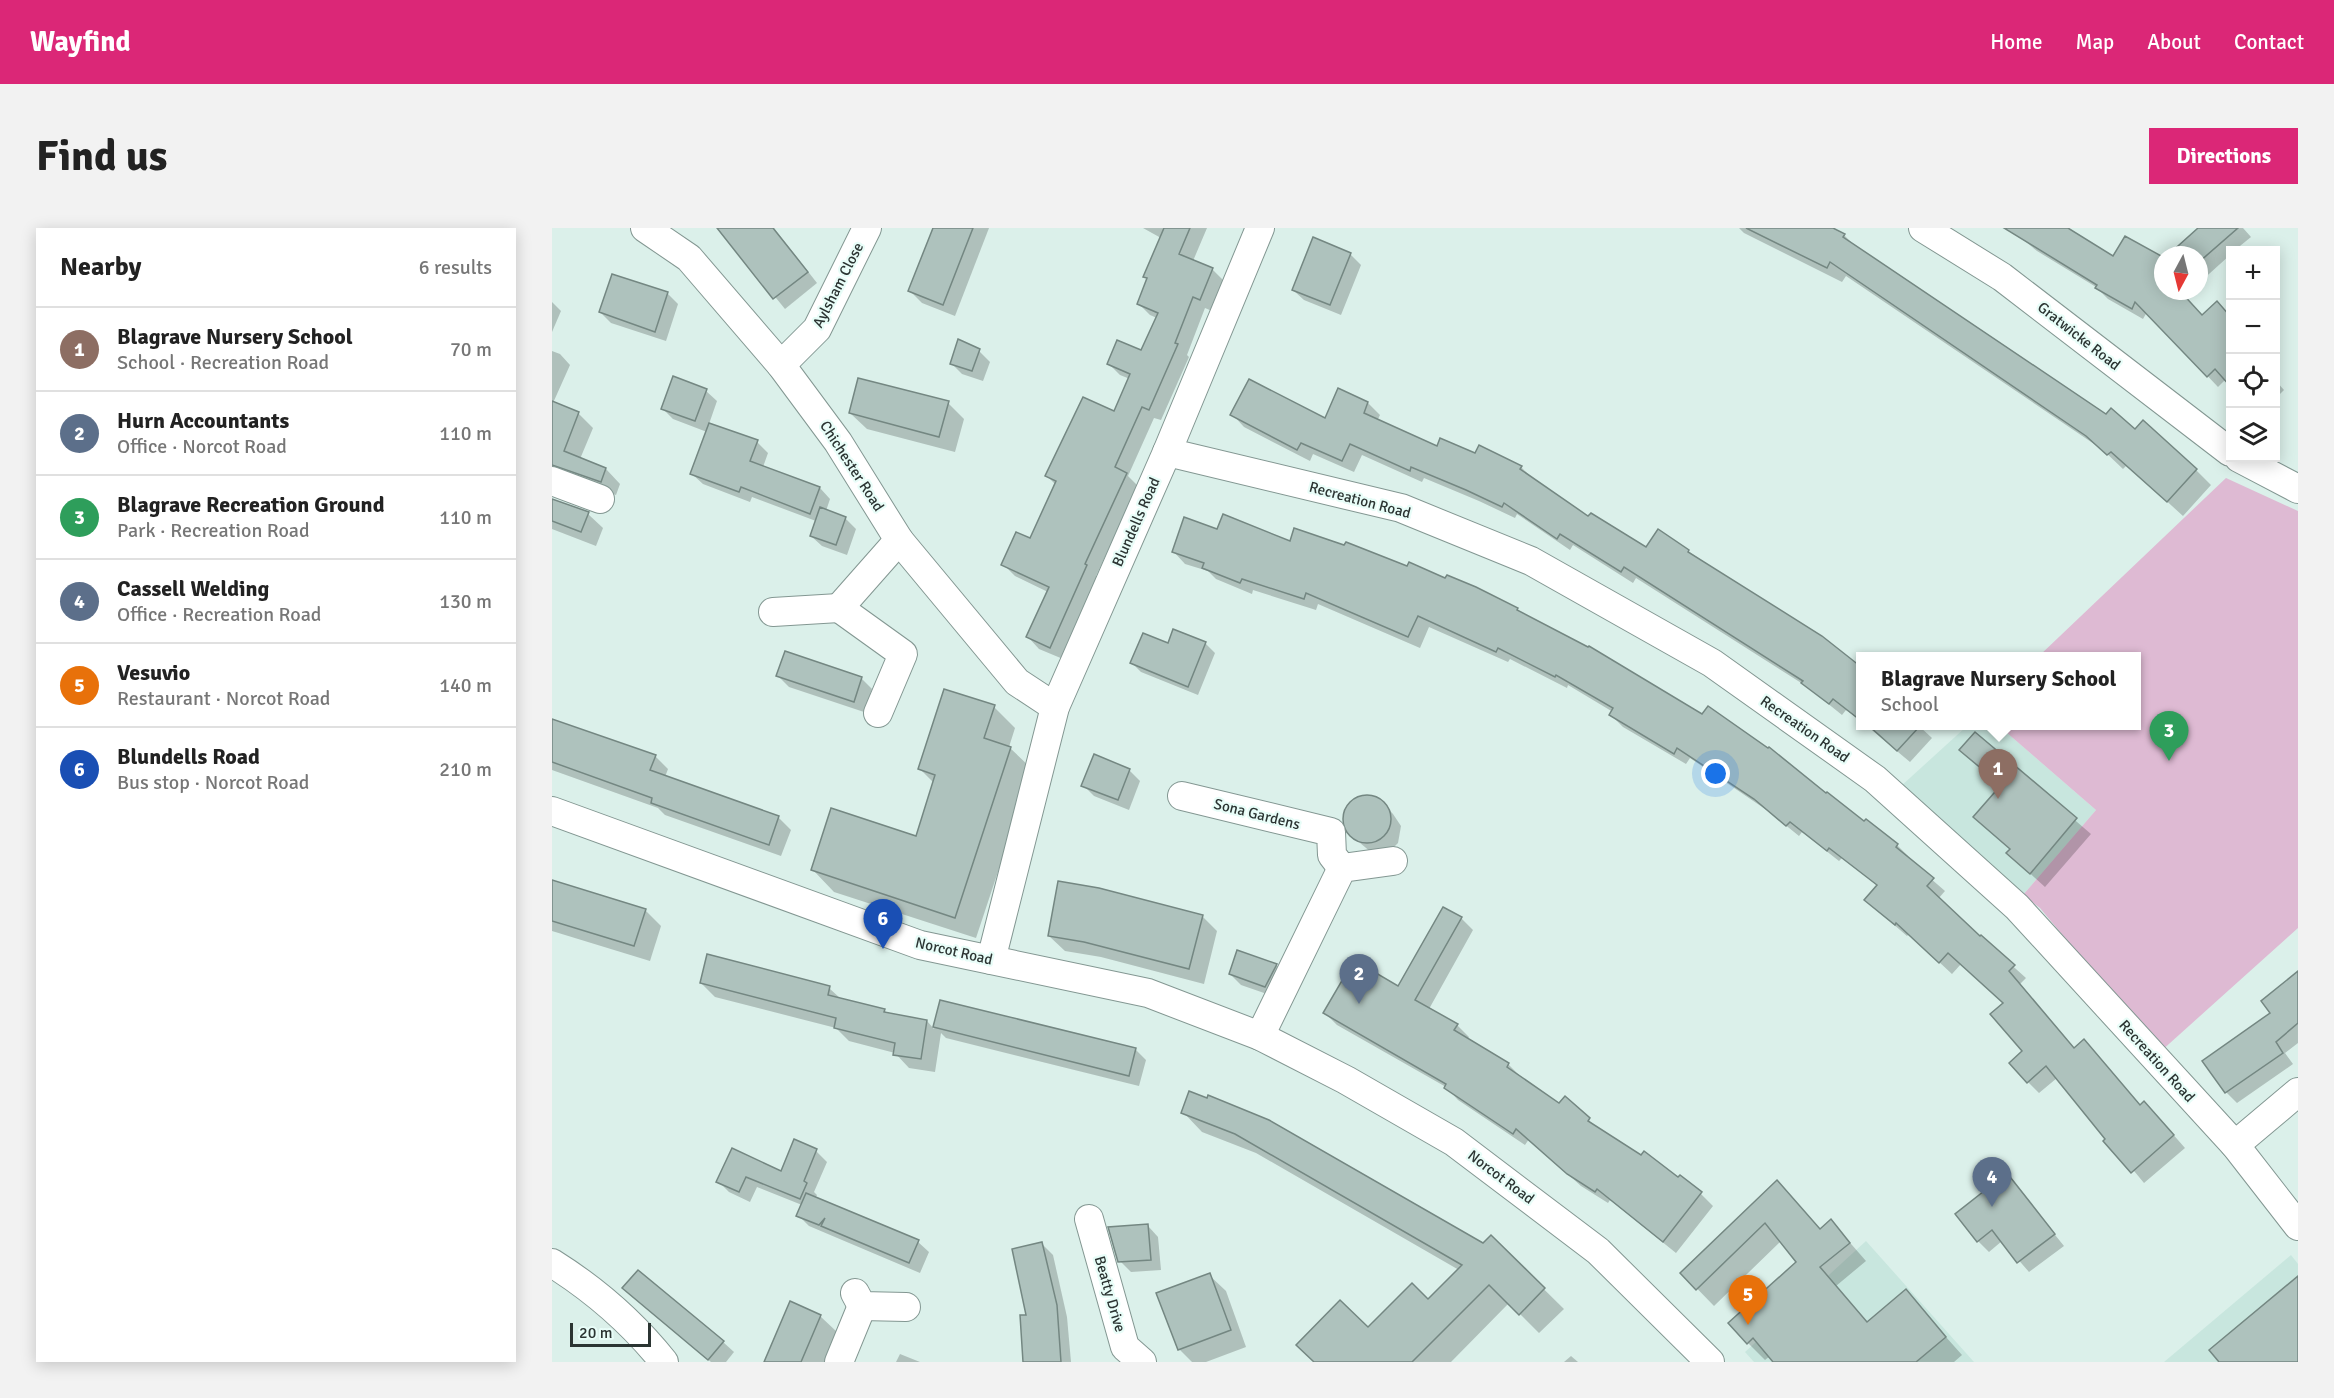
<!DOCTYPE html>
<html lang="en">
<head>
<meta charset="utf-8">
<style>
  body { margin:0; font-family:Signika,sans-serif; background:#f2f2f2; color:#222 }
  .controls { position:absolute; right:18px; top:18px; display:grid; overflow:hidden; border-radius:0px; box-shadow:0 3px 15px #0003 }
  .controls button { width:54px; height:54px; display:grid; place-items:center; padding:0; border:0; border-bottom:2px solid #e0e0e0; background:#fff; color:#222; font:30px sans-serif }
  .compass { position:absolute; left:1602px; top:18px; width:54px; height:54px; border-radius:50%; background:#fff; box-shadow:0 3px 15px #0003; rotate:187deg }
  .scale { position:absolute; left:18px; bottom:15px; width:81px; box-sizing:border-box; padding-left:6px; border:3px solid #2b3432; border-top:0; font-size:16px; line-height:21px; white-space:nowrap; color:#2b3432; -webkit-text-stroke:4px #e8fdf8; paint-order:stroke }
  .you { position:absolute; left:1164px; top:546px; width:21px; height:21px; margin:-15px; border:4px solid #fff; border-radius:50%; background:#1a73e8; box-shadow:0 0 0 9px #1a73e833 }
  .badge { display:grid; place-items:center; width:39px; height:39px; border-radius:50%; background:#db2777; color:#fff; font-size:20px; font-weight:700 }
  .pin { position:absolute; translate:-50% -50px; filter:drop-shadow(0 2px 3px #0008) }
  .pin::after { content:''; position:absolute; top:32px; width:21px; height:18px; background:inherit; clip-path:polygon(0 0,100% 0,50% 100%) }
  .popup { position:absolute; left:1304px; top:424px; width:285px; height:78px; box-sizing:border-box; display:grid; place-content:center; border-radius:0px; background:#fff; filter:drop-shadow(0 2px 4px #0005); font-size:20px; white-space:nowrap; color:#767676 }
  .popup b { font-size:22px; color:#222 }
  .popup::after { content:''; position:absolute; left:50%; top:100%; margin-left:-12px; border:12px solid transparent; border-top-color:#fff }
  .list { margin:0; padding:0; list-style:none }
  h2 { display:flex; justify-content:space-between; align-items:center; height:78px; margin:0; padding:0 24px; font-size:26px }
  h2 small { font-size:20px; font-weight:400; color:#767676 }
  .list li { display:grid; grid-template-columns:39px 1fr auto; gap:18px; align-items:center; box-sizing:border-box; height:84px; padding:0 24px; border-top:2px solid #e0e0e0 }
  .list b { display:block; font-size:22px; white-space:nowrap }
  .list p { margin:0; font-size:20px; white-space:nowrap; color:#767676 }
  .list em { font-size:20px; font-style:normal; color:#767676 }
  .icon { flex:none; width:33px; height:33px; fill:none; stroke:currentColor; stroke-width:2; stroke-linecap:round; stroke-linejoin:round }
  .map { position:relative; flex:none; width:1746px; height:1134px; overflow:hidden; border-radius:0px }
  header { display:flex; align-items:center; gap:36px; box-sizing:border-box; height:84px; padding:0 30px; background:#db2777; color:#fff }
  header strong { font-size:28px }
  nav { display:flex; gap:33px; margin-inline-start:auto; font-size:21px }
  .intro { display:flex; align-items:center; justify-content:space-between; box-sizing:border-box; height:144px; padding:0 36px }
  h1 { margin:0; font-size:42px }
  .button { padding:15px 27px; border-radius:0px; background:#db2777; color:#fff; font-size:21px; font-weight:700 }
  main { display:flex; gap:36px; padding:0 36px }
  aside { flex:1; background:#fff; border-radius:0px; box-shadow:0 3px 15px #0003 }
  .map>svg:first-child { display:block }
</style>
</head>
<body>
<header>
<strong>Wayfind</strong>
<nav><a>Home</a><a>Map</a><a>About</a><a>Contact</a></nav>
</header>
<div class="intro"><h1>Find us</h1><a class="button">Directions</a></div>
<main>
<aside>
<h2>Nearby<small>6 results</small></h2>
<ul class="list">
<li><span class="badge" style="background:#8d6e63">1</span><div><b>Blagrave Nursery School</b><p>School · Recreation Road</p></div><em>70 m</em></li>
<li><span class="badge" style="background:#5c6f8a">2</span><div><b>Hurn Accountants</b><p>Office · Norcot Road</p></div><em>110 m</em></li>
<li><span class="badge" style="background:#2e9e5b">3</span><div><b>Blagrave Recreation Ground</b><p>Park · Recreation Road</p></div><em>110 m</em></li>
<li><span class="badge" style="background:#5c6f8a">4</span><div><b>Cassell Welding</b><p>Office · Recreation Road</p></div><em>130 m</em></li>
<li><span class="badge" style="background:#e8710a">5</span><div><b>Vesuvio</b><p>Restaurant · Norcot Road</p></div><em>140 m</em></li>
<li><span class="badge" style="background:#1a4fb4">6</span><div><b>Blundells Road</b><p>Bus stop · Norcot Road</p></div><em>210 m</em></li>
</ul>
</aside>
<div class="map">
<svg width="1746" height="1134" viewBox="0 0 1746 1134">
  <rect width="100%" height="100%" fill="#dbf0ea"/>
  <g fill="#c8e6de">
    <polygon points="1415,498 1447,498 1544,582 1471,667 1348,559"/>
    <polygon points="1314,1013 1422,1134 1202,1134 1193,1124"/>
    <polygon points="1739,1027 1746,1036 1746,1134 1612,1134"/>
  </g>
  <polygon fill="#debad3" points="1674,250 1746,283 1746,700 1608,824 1488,680 1471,667 1544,582 1447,498 1584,498 1584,428 1487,428"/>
  <g fill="#0003">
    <polygon points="167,0 222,0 265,55 233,81"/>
    <polygon points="382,0 437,0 403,88 370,75 358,63"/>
    <polygon points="591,0 655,0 641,33 660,41 672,53 660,83 653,80 635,127 637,129 609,192 602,190 576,248 586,258 544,348 546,350 511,431 487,421 476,409 496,364 463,348 451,336 478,312 504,257 495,248 563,185 578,151 568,147 556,135 590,124 605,90 598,87 586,75 596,51 593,48 609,10"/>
    <polygon points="1187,0 1278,0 1292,7 1304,19 1554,188 1583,203 1644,242 1659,257 1631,288 1575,237 1571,241 1551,222 1294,48 1290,54 1192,5"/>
    <polygon points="1457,0 1513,0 1562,30 1611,31 1611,63 1638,63 1632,68 1651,89 1665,76 1678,89 1678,156 1674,151 1666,159 1595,84 1591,91 1556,71 1544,59 1485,23"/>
    <polygon points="1648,0 1691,0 1699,9 1683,22 1678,22 1678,27 1647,55 1647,27 1618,27"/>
    <polygon points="798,26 809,37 789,87 752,72 741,62"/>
    <polygon points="115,65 126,76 114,113 59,95 48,84"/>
    <polygon points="0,74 9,83 0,104"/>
    <polygon points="0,123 8,126 18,137 1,175 26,185 41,200 28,231 54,241 68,256 64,267 21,252 0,260"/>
    <polygon points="427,123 438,134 431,153 410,146 399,135"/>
    <polygon points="1724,153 1732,162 1724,170"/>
    <polygon points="154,163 165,173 157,196 205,214 216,225 211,239 268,260 278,271 274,283 293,290 304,301 295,327 270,318 259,308 264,293 200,269 198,274 151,256 140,246 155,204 121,191 110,180"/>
    <polygon points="396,175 412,191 403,224 315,201 298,185"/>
    <polygon points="816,175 828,187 825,193 885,220 924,227 969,239 981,251 1037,290 1094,321 1136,323 1308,440 1308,492 1294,482 1290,487 1254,458 1084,350 1081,355 1021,317 1018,322 965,286 963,290 927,273 872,250 870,254 810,227 802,244 761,226 758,233 692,199 680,186 773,192"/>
    <polygon points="0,272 36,286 51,300 44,318 0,301"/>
    <polygon points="666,303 739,314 965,381 970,387 1312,595 1345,617 1356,628 1355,630 1393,663 1386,671 1474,750 1468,756 1523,821 1532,813 1589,878 1604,887 1633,920 1592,955 1505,850 1487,865 1476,854 1472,823 1453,775 1409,736 1400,746 1357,706 1355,708 1326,683 1314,672 1326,658 1290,630 1287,633 1250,604 1247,608 1216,583 1138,530 1134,536 1071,499 1059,487 1061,484 1016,457 1015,460 958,431 956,434 877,399 868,420 766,376 764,382 701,362 700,366 664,351 656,343 633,336 622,324"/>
    <polygon points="622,403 654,416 663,425 646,467 589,444 580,435 616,417"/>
    <polygon points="226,448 309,450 320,461 312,484 237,459"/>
    <polygon points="442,479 463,500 457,519 480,541 424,710 282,664 261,642 365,610 382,555 367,540"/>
    <polygon points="0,492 103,528 116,541 113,549 226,589 239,602 229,628 113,587 106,580 0,542"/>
    <polygon points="1315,498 1367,498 1380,510 1358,534"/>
    <polygon points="1423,506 1539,606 1493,659 1471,639 1459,622 1450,558 1409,522"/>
    <polygon points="577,542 588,553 577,582 542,568 531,557"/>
    <polygon points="810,569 823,570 830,574 841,586 849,598 846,615 840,621 820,625 801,609 792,592 797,578"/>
    <polygon points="0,654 93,682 109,698 98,733 0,703"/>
    <polygon points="650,688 665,703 652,756 549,729 513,723 497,708"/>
    <polygon points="909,690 921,702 877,781 905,797 917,809 915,812 956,836 968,848 1007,877 1013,870 1049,904 1126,952 1128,949 1149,966 1161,978 1124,1025 1058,972 1056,975 1029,958 977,911 973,917 906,872 894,859 785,797 773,785 847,760"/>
    <polygon points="724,737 735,748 724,769 689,757 678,746"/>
    <polygon points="1746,745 1746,815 1733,825 1741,836 1685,875 1674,864"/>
    <polygon points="149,755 277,760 289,771 332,782 337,787 375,793 382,801 389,774 583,821 594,832 587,858 394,810 389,805 383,844 357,840 343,825 297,813 284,800 163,769"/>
    <polygon points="638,865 932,1017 939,1009 1012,1081 987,1105 957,1075 899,1134 764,1134 816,1101 876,1073 907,1042 704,925 650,904 631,884"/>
    <polygon points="180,922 229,945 264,923 275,934 262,964 265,967 263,971 366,1014 377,1024 368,1045 257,998 246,987 250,977 205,959 198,974 177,964 166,953"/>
    <polygon points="1455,947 1512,1018 1477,1044 1450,1013 1437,1024 1426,1013"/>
    <polygon points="1225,954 1269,1002 1279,993 1314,1033 1284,1058 1316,1095 1353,1063 1410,1127 1402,1134 1223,1134 1218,1128 1213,1132 1196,1115 1246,1034 1229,1013 1162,1078 1130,1045"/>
    <polygon points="596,998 606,1009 609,1042 579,1044 568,1033"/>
    <polygon points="490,1016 501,1027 515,1089 519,1134 473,1134 476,1088"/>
    <polygon points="657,1047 674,1063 694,1119 654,1134 640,1134 627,1121"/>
    <polygon points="72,1060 171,1114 182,1124 174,1134 159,1134"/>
    <polygon points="268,1088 285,1104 272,1134 213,1134"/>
    <polygon points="348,1126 368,1134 344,1134"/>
    <polygon points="1019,1128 1026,1134 1012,1134"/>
  </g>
  <g fill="#aec2bd" stroke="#748782" stroke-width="1.5">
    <polygon points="165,0 221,0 256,44 221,71"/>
    <polygon points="381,0 421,0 391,77 356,63"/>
    <polygon points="612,0 638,0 627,26 661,40 648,72 641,69 623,115 626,116 597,182 590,179 563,239 575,245 533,336 535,337 498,420 474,409 497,359 449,337 464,304 478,310 504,253 493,248 531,169 562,183 578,146 555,136 565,112 589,122 606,85 585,76 595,50 591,49"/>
    <polygon points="1194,0 1281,0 1293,6 1291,9 1554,186 1559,180 1583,201 1591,192 1645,241 1615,274 1559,224 1555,227 1534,208 1278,34 1275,40"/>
    <polygon points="1452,0 1516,0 1561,28 1573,8 1611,29 1611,63 1628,63 1650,87 1665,73 1678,88 1678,158 1663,141 1655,149 1583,74 1580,81 1543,60 1545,57"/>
    <polygon points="1646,0 1686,0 1647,34 1647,27 1616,27"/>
    <polygon points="761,9 799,25 778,77 740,62"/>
    <polygon points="60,46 116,64 103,104 47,84"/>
    <polygon points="406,111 428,121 420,143 398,136"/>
    <polygon points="121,148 155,161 143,193 109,181"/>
    <polygon points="306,150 397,173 387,209 297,185"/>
    <polygon points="697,151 773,190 786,160 816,174 812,185 885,218 888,210 923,225 927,217 970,238 968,241 1036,288 1039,285 1094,319 1106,301 1137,322 1136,324 1270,408 1308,438 1308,492 1281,471 1277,476 1249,455 1251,453 1072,339 1069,344 1008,306 1005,311 952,275 950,279 914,262 859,239 858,243 798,216 790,233 749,215 745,222 678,187"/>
    <polygon points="0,173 27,184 12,223 54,240 49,254 0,237"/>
    <polygon points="157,195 206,212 198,233 268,259 258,286 189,259 187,264 138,246"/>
    <polygon points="0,271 37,284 29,304 0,293"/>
    <polygon points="268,279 294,289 284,317 258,308"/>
    <polygon points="671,286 738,313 742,300 792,317 794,314 855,338 857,334 893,350 895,347 924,359 966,380 965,382 1036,419 1037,418 1150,486 1156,478 1216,520 1217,519 1274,565 1275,564 1312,593 1314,591 1346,616 1344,619 1382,650 1375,658 1428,708 1429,707 1463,737 1457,743 1522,820 1532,811 1588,877 1592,873 1622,907 1579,945 1551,913 1553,911 1494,838 1475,855 1457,835 1470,823 1438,786 1451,775 1396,725 1387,735 1344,695 1343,697 1312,672 1325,657 1277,620 1275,623 1238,594 1234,598 1202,571 1125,520 1122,526 1057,487 1061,480 1004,447 1003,449 946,420 944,424 866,388 856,409 754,365 752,371 690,351 688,355 650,340 652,335 620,324 632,289 665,301"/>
    <polygon points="621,401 654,414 636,459 578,435 591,405 616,415"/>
    <polygon points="233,423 310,449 302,474 224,448"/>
    <polygon points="392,461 443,477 432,510 459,519 403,690 259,642 279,580 364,608 383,547 366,541"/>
    <polygon points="0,491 104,527 98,542 227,588 217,617 99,575 100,570 0,534"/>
    <polygon points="1317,498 1368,498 1345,523"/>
    <polygon points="1423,504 1525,590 1478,646 1454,625 1458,621 1421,589 1449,557 1407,522"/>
    <polygon points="542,526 578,541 566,572 529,558"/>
    <circle cx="815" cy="591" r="24"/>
    <polygon points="0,652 94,681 82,718 0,693"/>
    <polygon points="506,653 547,660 651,687 637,741 532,714 496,708"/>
    <polygon points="891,679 910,689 863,772 906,796 902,802 957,835 955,839 1007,875 1013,868 1038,890 1036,893 1089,927 1092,923 1126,949 1128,947 1150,964 1111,1014 1045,961 1043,964 1015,946 964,901 961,906 892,860 894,856 771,785 802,732 846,758"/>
    <polygon points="685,722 725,736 713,759 677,746"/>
    <polygon points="155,726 278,758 276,767 333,781 332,784 375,792 369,831 341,827 343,815 282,800 284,790 148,755"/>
    <polygon points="1746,743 1746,795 1724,814 1731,825 1673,865 1650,833 1718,785 1709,773"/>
    <polygon points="388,772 584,820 577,848 381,799"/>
    <polygon points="637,863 655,870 656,867 717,892 931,1015 939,1007 993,1060 967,1087 937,1057 860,1134 762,1134 744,1117 788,1072 816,1099 860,1055 876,1071 910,1037 683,906 629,885"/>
    <polygon points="242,911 265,921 252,953 255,955 248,971 194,949 187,964 164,954 180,920 229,943"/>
    <polygon points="1455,945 1503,1006 1465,1035 1440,1002 1425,1014 1403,986"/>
    <polygon points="1225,952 1268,1001 1279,991 1298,1015 1268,1039 1315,1094 1354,1061 1394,1109 1364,1134 1221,1134 1201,1110 1195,1116 1176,1095 1244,1034 1213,995 1144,1062 1128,1045"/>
    <polygon points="254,965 367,1012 357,1035 269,998 273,990 267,997 244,988"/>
    <polygon points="596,996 599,1032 566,1034 556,999"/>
    <polygon points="490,1014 505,1077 509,1134 471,1134 468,1087 474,1087 460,1021"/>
    <polygon points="86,1042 172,1113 156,1132 70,1060"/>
    <polygon points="658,1045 679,1102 626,1122 604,1065"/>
    <polygon points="1746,1048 1746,1134 1667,1134 1657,1122"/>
    <polygon points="238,1073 269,1087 249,1134 212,1134"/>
  </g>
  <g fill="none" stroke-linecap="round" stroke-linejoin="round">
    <g stroke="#839792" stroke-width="30">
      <g id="minor">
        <polyline points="93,0 137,30 229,137 286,214 347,312 465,454 503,479"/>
        <polyline points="1371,0 1450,49 1678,224"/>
        <polyline points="229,137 265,101 315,0"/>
        <polyline points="615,224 849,280 979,333 1160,435 1323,551 1465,679 1683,917 1746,998"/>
        <polyline points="1687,230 1746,261"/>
        <polyline points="0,253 48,271"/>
        <polyline points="221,384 287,380"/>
        <polyline points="326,485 351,426 287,380 347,312"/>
        <polyline points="630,568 779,604 780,627 790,640"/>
        <polyline points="0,583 368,717 596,765 708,808 794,852 902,914 1046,1023 1158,1134"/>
        <polyline points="439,732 503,479 615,224 708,0"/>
        <polyline points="708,808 790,640 841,633"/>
        <polyline points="1683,917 1746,864"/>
        <polyline points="537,991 573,1119 590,1134"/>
        <path d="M0 1035C43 1062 80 1094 112 1134"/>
        <polyline points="303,1065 310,1078 354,1079"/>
        <polyline points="287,1134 310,1078"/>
      </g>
    </g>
    <use href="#minor" stroke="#fff" stroke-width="28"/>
  </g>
  <g text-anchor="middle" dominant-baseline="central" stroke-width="4.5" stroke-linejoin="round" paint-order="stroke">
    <g font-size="15" fill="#2b3432" stroke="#e8fdf8">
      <text transform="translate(286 57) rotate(-63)">Aylsham Close</text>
      <text transform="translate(1527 108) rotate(38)">Gratwicke Road</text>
      <text transform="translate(300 238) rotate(57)">Chichester Road</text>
      <text transform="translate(808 272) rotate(15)">Recreation Road</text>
      <text transform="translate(584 294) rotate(-66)">Blundells Road</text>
      <text transform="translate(1253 501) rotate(35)">Recreation Road</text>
      <text transform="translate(705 586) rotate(14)">Sona Gardens</text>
      <text transform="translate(402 723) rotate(13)">Norcot Road</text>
      <text transform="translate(1605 833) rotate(48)">Recreation Road</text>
      <text transform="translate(949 949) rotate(37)">Norcot Road</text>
      <text transform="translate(558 1066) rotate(74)">Beatty Drive</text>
    </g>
  </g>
</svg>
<div class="controls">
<button>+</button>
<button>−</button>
<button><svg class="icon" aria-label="locate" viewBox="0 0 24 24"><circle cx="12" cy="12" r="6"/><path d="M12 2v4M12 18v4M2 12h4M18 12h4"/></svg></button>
<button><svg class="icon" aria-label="layers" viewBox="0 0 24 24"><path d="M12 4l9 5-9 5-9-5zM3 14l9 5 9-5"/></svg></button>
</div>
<svg class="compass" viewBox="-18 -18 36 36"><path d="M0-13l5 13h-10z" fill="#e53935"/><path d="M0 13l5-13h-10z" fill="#767676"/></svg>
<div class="scale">20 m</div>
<div class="you"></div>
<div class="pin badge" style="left:1446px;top:571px;background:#8d6e63">1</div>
<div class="popup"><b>Blagrave Nursery School</b>School</div>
<div class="pin badge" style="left:807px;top:776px;background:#5c6f8a">2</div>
<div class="pin badge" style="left:1617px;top:533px;background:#2e9e5b">3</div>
<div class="pin badge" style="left:1440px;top:979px;background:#5c6f8a">4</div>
<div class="pin badge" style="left:1196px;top:1097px;background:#e8710a">5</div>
<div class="pin badge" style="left:331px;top:721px;background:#1a4fb4">6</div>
</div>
</main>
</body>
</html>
